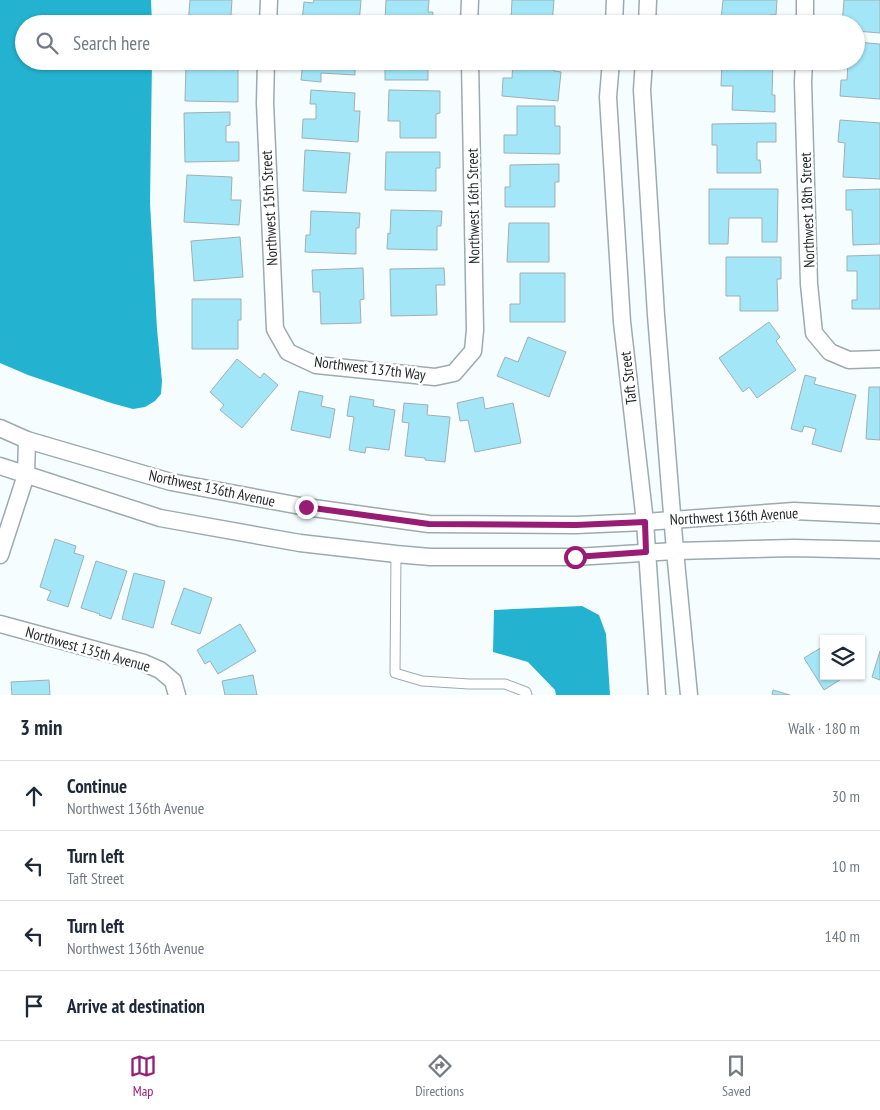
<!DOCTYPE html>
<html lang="en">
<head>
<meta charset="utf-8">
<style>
  body { margin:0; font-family:"PT Sans Narrow",sans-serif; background:#f2f2f3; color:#1f2937 }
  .controls { position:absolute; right:15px; bottom:15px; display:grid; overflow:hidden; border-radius:0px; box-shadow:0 1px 4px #0004 }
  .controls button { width:45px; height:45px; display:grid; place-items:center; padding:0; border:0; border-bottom:1px solid #e0e1e3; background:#fff; color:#1f2937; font:25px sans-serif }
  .stop { position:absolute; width:15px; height:15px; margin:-11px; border:4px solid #981c74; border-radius:50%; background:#fff }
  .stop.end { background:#981c74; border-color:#fff; box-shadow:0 1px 5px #0008 }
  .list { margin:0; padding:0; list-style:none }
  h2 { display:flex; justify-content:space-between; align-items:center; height:65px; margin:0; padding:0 20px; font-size:21px }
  h2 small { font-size:16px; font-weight:400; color:#747a83 }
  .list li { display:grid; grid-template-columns:32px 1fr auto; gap:15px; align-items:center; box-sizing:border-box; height:70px; padding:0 20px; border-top:1px solid #e0e1e3 }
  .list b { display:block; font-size:19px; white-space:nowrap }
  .list p { margin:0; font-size:16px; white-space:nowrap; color:#747a83 }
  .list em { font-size:16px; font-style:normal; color:#747a83 }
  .icon { flex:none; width:28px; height:28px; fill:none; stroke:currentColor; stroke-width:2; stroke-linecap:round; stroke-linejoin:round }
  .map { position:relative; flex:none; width:880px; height:695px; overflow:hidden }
  .search { position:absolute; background:#fff; box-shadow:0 1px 4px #0004; left:15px; right:15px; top:15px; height:55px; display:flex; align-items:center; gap:12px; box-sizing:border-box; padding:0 18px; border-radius:28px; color:#747a83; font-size:19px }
  .sheet { height:345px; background:#fff }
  nav { display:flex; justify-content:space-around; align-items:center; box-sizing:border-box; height:70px; border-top:1px solid #e0e1e3; background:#fff; font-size:14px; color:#747a83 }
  nav a { display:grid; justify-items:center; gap:2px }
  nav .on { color:#981c74 }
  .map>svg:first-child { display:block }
</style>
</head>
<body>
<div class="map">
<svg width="880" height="695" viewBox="0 0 880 695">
  <rect width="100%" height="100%" fill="#f6fdff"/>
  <g fill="#23b2cf">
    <polygon points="0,0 151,0 152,24 24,24 24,61 152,61 150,203 157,329 162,381 161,394 155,401 145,407 133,409 111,403 28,375 0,363"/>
    <polygon points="582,606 599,615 606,634 610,695 556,695 555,690 528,662 493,652 494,610"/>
  </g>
  <g fill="#a3e6f7" stroke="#9fafb3">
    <polygon points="190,0 232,0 231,15 238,16 238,24 188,24"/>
    <polygon points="314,0 361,0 359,24 329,24 302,21 304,2 313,3"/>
    <polygon points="386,0 429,0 428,12 433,12 432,24 385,22"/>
    <polygon points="512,0 554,0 552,24 504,24 504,19 511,20"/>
    <polygon points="723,0 777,0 776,15 770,15 770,24 734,24 734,20 721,19"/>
    <polygon points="844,0 880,0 880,33 856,31 856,24 842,24"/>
    <polygon points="856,42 880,44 880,99 840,96 841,80 847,80 848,61 856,61"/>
    <polygon points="197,61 238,61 238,102 185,101 186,65 197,66"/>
    <polygon points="303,61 355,61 355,75 321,73 321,82 301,80"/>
    <rect x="385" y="61" width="43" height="19"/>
    <polygon points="513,61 555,61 554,71 561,72 558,101 502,96 503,78 512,78"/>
    <polygon points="722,61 773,61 772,95 775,95 775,112 732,110 733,86 721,86"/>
    <polygon points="311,90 355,93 354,111 360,111 358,142 302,138 303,119 316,119 316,104 310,104"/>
    <polygon points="389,90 440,91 440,113 436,114 436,138 400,138 400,121 388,121"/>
    <polygon points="517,106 555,106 555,126 560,126 560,154 504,153 504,135 517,135"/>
    <polygon points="230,112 230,125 226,126 226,142 239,142 239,161 185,162 184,113"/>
    <polygon points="840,120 880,123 880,179 843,177 845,143 838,142"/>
    <polygon points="776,123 776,142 757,142 757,160 760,160 761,173 717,173 717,145 712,145 712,124"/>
    <polygon points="305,150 350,153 346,193 303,191"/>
    <polygon points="386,152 440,152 440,168 436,168 436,191 385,190"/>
    <polygon points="559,164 559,182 555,182 555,207 505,207 505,187 510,187 510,165"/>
    <polygon points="187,175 232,177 231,200 241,200 239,225 184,222"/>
    <polygon points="709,189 778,189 777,242 762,242 762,218 729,218 728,244 709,244"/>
    <polygon points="880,189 880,244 853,245 852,210 846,210 846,190"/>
    <polygon points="391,210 442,211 441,226 437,226 437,250 387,249 388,233 390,234"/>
    <polygon points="311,211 360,213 359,228 356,228 356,254 305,252 306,235 310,235"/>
    <polygon points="509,223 549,223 549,262 507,262"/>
    <polygon points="240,237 243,277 194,281 191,241"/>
    <polygon points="880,255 880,309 852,309 852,300 857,300 857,271 847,271 847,256"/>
    <polygon points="726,257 781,257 781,279 777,279 778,311 740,311 740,296 726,296"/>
    <polygon points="363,268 364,299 360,300 361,323 321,324 320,292 313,292 312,270"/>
    <polygon points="444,268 445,285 436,285 437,315 391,316 390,269"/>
    <polygon points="520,273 565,273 565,322 510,322 510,304 520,304"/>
    <polygon points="192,299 241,299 241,320 238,320 238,349 192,349"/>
    <polygon points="769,322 780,337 776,341 796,370 757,398 749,387 743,392 719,358"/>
    <polygon points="528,337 566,352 549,397 497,376 505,357 518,362"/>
    <polygon points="237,359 260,378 264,373 278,385 242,428 220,410 224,405 210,392"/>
    <polygon points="805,375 816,378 814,384 856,395 841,452 812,444 816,429 804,426 802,432 791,429"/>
    <polygon points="869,387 880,387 880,440 866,439"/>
    <polygon points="299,391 323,396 321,406 335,409 330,438 291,430"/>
    <polygon points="350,396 374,400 373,406 395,410 389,450 366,447 365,453 349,450 354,417 347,416"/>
    <polygon points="483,397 485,409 513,403 521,443 475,452 468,420 460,421 457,403"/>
    <polygon points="404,403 428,405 427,415 450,417 445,462 425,460 425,458 405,456 409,423 402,422"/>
    <polygon points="55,539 76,546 74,553 84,556 68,607 47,600 51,591 40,587"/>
    <polygon points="96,561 127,571 111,619 99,615 100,614 81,608"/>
    <polygon points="134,573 165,581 153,628 122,619"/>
    <polygon points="184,588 212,598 200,634 171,624"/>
    <polygon points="240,624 256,651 218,674 210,661 205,664 197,650"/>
    <polygon points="824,646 824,676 846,676 824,690 804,658"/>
    <polygon points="880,651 880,680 872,677"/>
    <polygon points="253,675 257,695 225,695 222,681"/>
    <polygon points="49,680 50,695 12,695 11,682"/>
    <polygon points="773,690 790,695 772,695"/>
  </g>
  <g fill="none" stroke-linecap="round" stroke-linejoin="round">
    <g stroke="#9cabaf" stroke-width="11">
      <polyline id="service" points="396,554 395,673 422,681 469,684 505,684 526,692 527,695"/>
    </g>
    <g stroke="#9cabaf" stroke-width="19">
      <g id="minor">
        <polyline points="268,24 269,0"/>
        <polyline points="469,24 470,0"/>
        <polyline points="614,24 615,0"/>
        <polyline points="647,24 648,0"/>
        <polyline points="805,24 805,0"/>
        <polyline points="266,61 265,103 275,329 288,352 316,365 435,377 454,373 473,351 475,330 470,61"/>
        <polyline points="611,61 608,97 622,322 645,522 657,695"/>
        <polyline points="644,61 642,90 656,315 675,551 689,695"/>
        <polyline points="804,61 803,82 809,284 814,333 830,352 849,360 880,359"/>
        <polyline points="0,428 27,440 171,482 306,507 429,524 576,525 645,522 794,511 880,515"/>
        <polyline points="0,466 160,518 300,543 396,554 430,557 575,557 675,551 794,548 880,550"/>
        <polyline points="0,555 26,475 27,440"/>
        <polyline points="0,624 144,663 160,670 173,681 177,695"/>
      </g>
    </g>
    <use href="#service" stroke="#fff" stroke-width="9"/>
    <use href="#minor" stroke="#fff" stroke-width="16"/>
  </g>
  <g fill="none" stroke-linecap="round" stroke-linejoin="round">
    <polyline stroke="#981c74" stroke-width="6" points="306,507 429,524 576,525 645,522 646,552 575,557"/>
  </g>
  <g text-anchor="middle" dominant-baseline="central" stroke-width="5" stroke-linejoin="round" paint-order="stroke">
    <g font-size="15" fill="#1f2526" stroke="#fff">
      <text transform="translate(473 206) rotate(-91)">Northwest 16th Street</text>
      <text transform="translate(269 208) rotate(-93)">Northwest 15th Street</text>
      <text transform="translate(807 210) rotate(-92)">Northwest 18th Street</text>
      <text transform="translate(370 368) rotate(7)">Northwest 137th Way</text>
      <text transform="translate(628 378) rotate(-97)">Taft Street</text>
      <text transform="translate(212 488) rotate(12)">Northwest 136th Avenue</text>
      <text transform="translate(734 516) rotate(-3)">Northwest 136th Avenue</text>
      <text transform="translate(88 649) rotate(16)">Northwest 135th Avenue</text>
    </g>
  </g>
</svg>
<div class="controls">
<button><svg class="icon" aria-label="layers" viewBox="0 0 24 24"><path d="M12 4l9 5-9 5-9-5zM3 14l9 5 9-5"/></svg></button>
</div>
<div class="stop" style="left:575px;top:557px"></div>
<div class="stop end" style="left:306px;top:507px"></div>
<div class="search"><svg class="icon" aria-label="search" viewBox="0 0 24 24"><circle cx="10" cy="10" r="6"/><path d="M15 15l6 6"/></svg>Search here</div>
</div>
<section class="sheet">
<h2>3 min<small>Walk · 180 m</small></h2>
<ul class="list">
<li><svg class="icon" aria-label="ahead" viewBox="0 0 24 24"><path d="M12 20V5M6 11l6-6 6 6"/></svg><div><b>Continue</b><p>Northwest 136th Avenue</p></div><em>30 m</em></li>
<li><svg class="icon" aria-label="left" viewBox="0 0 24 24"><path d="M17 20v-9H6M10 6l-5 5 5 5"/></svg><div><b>Turn left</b><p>Taft Street</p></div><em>10 m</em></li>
<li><svg class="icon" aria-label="left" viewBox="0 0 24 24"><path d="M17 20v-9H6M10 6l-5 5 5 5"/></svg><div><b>Turn left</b><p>Northwest 136th Avenue</p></div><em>140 m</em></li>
<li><svg class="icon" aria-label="arrive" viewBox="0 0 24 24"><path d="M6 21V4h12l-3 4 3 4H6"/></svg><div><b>Arrive at destination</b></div></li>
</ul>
</section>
<nav>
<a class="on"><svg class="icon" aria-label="map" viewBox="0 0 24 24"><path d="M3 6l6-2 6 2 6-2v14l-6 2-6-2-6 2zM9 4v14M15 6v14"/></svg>Map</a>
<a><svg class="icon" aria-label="directions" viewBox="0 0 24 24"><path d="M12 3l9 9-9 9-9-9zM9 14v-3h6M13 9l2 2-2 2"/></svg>Directions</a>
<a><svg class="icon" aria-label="saved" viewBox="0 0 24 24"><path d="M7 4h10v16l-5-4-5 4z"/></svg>Saved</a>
</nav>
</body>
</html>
